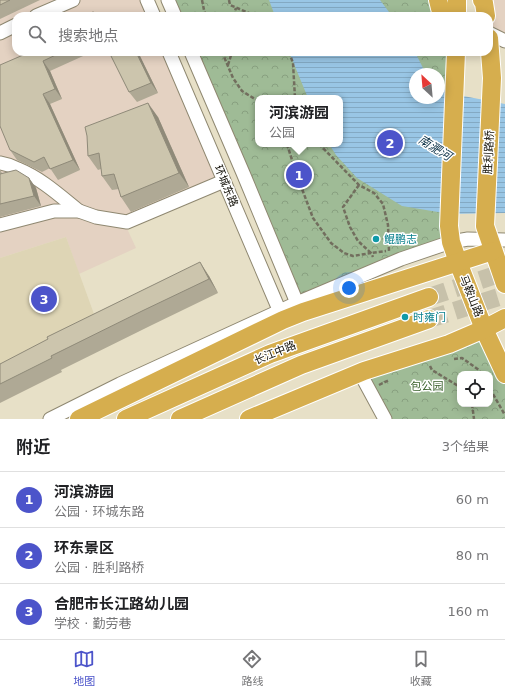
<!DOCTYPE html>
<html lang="zh">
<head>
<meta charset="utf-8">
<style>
  body { margin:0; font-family:"DejaVu Sans","Noto Sans SC",sans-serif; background:#f6f6f6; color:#202124 }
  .controls { position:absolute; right:12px; bottom:12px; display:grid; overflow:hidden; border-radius:8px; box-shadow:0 2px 10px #0003 }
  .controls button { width:36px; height:36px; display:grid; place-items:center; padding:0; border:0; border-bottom:1px solid #e0e0e0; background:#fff; color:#202124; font:20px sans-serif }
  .compass { position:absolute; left:409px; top:68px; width:36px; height:36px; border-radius:50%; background:#fff; box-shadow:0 2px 10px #0003; rotate:334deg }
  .you { position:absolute; left:349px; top:288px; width:14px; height:14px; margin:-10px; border:3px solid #fff; border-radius:50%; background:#1a73e8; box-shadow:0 0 0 6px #1a73e833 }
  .badge { display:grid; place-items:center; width:26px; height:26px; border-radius:50%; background:#4c54ca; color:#fff; font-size:13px; font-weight:700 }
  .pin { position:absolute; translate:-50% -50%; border:2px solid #fff; box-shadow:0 1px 4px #0006 }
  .popup { position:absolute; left:255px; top:95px; width:88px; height:52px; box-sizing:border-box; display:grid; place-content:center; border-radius:8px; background:#fff; filter:drop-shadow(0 1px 3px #0005); font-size:13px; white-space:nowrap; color:#757577 }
  .popup b { font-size:15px; color:#202124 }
  .popup::after { content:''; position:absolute; left:50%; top:100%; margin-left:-8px; border:8px solid transparent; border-top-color:#fff }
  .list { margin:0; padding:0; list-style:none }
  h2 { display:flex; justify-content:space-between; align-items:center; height:52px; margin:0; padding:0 16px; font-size:17px }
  h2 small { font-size:13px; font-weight:400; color:#757577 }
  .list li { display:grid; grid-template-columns:26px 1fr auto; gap:12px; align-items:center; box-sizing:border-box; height:56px; padding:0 16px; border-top:1px solid #e0e0e0 }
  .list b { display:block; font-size:15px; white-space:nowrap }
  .list p { margin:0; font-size:13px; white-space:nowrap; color:#757577 }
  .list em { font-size:13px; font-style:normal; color:#757577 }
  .icon { flex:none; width:22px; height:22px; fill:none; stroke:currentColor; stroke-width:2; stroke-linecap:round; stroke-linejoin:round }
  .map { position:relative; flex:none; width:505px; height:419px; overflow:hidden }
  .search { position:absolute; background:#fff; box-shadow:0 2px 10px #0003; left:12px; right:12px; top:12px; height:44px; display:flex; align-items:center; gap:10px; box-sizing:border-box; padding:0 14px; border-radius:12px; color:#757577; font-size:15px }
  .sheet { height:220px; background:#fff }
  nav { display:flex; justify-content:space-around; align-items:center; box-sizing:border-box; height:56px; border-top:1px solid #e0e0e0; background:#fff; font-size:11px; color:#757577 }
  nav a { display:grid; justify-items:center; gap:2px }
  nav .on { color:#4c54ca }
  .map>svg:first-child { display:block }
</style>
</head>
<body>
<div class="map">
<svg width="505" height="419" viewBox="0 0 505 419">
  <defs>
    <pattern id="park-crowns" width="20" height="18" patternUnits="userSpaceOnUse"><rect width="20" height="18" fill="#9fbb96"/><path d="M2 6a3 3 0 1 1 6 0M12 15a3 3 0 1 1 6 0" fill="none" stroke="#88a080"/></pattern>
    <pattern id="water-rules" width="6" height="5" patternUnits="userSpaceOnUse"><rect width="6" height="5" fill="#99c6e5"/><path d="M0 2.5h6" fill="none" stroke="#83a9c3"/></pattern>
  </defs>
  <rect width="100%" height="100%" fill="#e7e0c7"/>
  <g fill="#e4d2c2">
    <polygon points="0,0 147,0 154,16 16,16 16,52 169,52 224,181 124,222 136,248 79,274 66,237 0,258"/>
    <polygon points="483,0 505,0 505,41 489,33 489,16"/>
  </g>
  <polygon fill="#ded5b5" points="66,237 98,325 0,370 0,258"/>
  <g fill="url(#park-crowns)" fill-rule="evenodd">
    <polygon points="168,0 438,0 442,16 175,16"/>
    <path d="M191 52H451V242L297 303ZM415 74H439V98H415ZM258 98H340V144H258Z"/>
    <path d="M484 329 505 374V419H391L364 371ZM460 374H490V404H460Z"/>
  </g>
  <g fill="url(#water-rules)">
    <polygon points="269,0 380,0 392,16 275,16"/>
    <polygon points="289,52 415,52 426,74 415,74 415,98 439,98 439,86 453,94 505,104 505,213 450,214 402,206 357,178 336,155 329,144 340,144 340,98 308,98"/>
  </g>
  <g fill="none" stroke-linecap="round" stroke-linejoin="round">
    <g stroke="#c7c1aa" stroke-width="18" stroke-dasharray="18 9" stroke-linecap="butt">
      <polyline points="429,297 505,272"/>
      <polyline points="429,319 505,295"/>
    </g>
    <g stroke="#8f8871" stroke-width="15">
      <g id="minor">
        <polyline points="147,0 154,16"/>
        <polyline points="168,0 175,16"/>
        <polyline points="36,16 73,0"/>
        <polyline points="0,33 16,25"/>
        <polyline points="489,33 505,41"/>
        <polyline points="169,52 283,319"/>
        <polyline points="191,52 243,173 297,303 302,310"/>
        <path d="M0 163C6 164 12 166 18 169 42 179 59 195 79 211"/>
        <polyline points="0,225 54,211 79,211 96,217 127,222 224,181"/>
        <polyline points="360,373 385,419"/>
        <polyline points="50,419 120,384 297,303 401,259 451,242 468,239 505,240"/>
      </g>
    </g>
    <g stroke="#fff" stroke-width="20">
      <g id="highway">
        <polyline points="438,0 442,16"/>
        <polyline points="482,0 484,3 486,16"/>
        <polyline points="457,16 457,0"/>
        <polyline points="489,38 492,78 485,226 505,284"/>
        <polyline points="456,52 449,226 451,242 458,262 484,329 505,374"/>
        <polyline points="79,419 283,320 303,312 493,251"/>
        <polyline points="126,419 270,354 429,297"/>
        <polyline points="180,419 301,365 429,319"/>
        <polyline points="249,419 364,371 449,344 484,329 505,318"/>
      </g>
    </g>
    <g stroke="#726e5e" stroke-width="2.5" stroke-dasharray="4 2" stroke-linecap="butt">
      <polyline points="202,0 204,10 206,16"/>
      <polyline points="229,0 230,5 256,16"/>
      <polyline points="235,16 234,14 236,8"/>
      <polyline points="222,52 233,78 242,91 258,101"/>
      <polyline points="289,52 293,63 295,98"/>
      <polyline points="228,65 232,52"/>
      <polyline points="287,144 296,173 313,218 331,243 344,253 353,256 371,253 373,257"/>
      <polyline points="319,144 359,185 374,193 383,204 388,225 389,251"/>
      <polyline points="359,185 343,207 350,227 358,241 371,253 386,251"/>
      <polyline points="454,359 462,358 479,370 481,374"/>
      <polyline points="430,366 432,370 460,387"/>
      <polyline points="379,385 389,380"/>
      <polyline points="490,389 505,415"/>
      <polyline points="472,404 474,419"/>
    </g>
    <use href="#minor" stroke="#fff" stroke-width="13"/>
    <use href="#highway" stroke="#d6ae4e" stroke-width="18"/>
  </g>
  <g fill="#afa995">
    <polygon points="0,0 40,0 0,19"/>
    <polygon points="30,52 92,52 50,71 62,99 50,104 80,170 58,180 50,168 42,172 17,160 10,150"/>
    <polygon points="102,52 138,52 158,93 137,102 129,92 111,55"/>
    <polygon points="158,117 189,187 131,212 121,197 119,189 112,190 102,176 101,169 98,170 88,156"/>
    <polygon points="0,170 2,173 29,178 36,188 41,206 0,217"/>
    <polygon points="209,276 218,293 152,325 61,370 62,372 0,403 0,364"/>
  </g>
  <g fill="#8f8a79">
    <polygon points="136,52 138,52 158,93 151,83"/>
    <polygon points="43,61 50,71 62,99 55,89"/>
    <polygon points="43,94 50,104 80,170 73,160"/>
    <polygon points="148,103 158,117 189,187 179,173"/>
    <polygon points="29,178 36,188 41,206 34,196"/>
    <polygon points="200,262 209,276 218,293 209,279"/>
  </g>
  <g fill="#ccc5ad" stroke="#8f8a79">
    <polygon points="0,0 10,0 0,5"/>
    <polygon points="93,12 105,16 82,16"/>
    <polygon points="30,52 62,52 43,61 55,89 43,94 73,160 50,169 44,157 34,162 10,150 0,126 0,65"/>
    <polygon points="109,52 136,52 151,83 129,92"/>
    <polygon points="148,103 179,173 121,197 114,174 102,176 99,153 88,156 87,136 85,127"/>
    <polygon points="16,170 29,178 34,196 0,204 0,174"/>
    <polygon points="200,262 209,279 142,311 51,356 52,358 0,384 0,364 48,339 47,337"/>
  </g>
  <g fill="#0f9aa8" stroke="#fff" stroke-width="1.5">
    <circle cx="376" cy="239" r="4"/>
    <circle cx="405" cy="317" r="4"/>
  </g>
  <g text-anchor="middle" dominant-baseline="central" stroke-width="3" stroke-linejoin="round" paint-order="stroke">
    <g font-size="11" fill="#131108" stroke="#fff">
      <text transform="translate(489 152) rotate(-87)">胜利路桥</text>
      <text transform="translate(226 186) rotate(67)">环城东路</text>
      <text transform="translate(471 296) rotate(68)">马鞍山路</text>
      <text transform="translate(275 353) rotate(-22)">长江中路</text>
    </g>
    <g font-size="11" fill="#0d838f" stroke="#fff" text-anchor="start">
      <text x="384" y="239">鲲鹏志</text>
      <text x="413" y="317">时雍门</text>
    </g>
    <g font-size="11" fill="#365e28" stroke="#fff">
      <text x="427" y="386">包公园</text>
    </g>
    <g font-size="12" font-style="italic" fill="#11364b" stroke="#fff">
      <text transform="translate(435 148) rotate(32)">南淝河</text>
    </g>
  </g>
</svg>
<div class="controls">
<button><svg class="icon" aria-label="locate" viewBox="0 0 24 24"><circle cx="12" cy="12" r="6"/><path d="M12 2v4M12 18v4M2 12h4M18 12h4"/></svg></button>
</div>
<svg class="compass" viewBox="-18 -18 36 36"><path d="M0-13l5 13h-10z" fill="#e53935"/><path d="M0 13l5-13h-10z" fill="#757577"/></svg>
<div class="you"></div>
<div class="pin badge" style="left:299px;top:175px">1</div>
<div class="popup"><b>河滨游园</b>公园</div>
<div class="pin badge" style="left:390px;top:143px">2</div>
<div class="pin badge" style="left:44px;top:299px">3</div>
<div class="search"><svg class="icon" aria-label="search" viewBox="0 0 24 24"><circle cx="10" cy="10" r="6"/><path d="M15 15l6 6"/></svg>搜索地点</div>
</div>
<section class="sheet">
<h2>附近<small>3个结果</small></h2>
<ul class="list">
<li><span class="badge">1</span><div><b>河滨游园</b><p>公园 · 环城东路</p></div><em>60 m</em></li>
<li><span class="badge">2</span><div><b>环东景区</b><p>公园 · 胜利路桥</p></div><em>80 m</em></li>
<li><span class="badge">3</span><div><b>合肥市长江路幼儿园</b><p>学校 · 勤劳巷</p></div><em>160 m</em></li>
</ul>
</section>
<nav>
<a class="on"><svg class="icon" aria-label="map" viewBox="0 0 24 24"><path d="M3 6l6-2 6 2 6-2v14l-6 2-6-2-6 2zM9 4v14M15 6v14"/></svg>地图</a>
<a><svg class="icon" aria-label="directions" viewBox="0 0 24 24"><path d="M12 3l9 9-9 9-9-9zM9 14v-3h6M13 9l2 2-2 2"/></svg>路线</a>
<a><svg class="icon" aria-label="saved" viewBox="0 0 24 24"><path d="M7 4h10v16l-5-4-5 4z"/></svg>收藏</a>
</nav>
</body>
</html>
